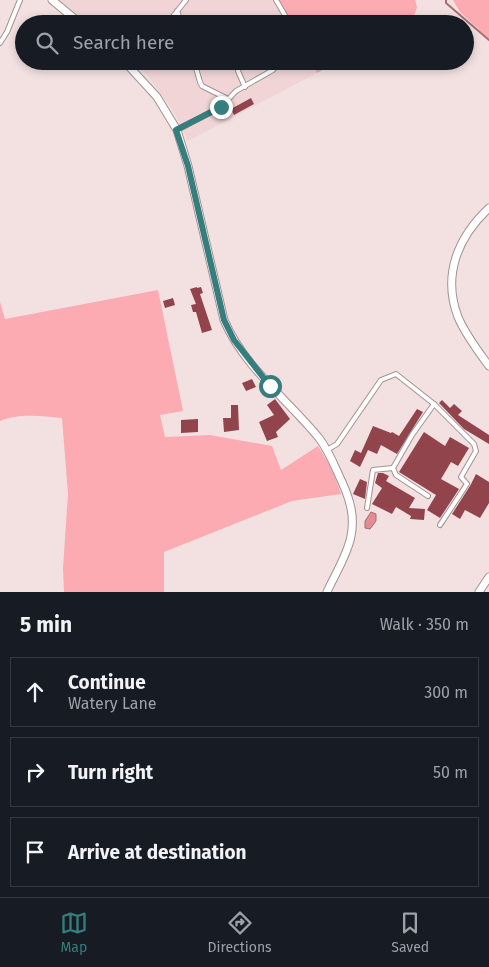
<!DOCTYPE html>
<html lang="en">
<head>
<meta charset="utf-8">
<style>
  body { margin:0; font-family:"Fira Sans",sans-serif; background:#20242c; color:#f1f3f6 }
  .stop { position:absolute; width:15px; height:15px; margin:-11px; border:4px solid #357e7d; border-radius:50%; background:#fff }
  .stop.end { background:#357e7d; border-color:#fff; box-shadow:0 1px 5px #0008 }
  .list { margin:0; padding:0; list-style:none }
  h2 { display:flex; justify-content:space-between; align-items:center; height:65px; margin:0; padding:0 20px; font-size:21px }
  h2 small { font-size:16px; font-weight:400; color:#9ea1a6 }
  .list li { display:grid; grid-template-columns:32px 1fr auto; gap:15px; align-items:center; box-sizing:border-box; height:70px; margin:0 10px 10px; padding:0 10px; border:1px solid #363941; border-radius:0px }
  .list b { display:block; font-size:19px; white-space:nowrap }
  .list p { margin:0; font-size:16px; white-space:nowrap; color:#9ea1a6 }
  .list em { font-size:16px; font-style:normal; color:#9ea1a6 }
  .icon { flex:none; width:28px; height:28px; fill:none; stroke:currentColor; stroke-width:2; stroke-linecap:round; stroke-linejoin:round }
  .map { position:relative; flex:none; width:489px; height:592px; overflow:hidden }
  .search { position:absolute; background:#171b24; box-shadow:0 2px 8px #0003; left:15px; right:15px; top:15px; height:55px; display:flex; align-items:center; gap:12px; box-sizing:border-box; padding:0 18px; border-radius:28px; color:#9ea1a6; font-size:19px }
  .sheet { height:305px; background:#171b24 }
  nav { display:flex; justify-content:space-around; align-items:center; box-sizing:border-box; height:70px; border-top:1px solid #363941; background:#171b24; font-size:14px; color:#9ea1a6 }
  nav a { display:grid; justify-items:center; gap:2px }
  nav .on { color:#357e7d }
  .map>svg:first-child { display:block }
</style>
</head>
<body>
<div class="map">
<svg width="489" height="592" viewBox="0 0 489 592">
  <rect width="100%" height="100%" fill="#f3e1e1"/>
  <g fill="#f1d5d6">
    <polygon points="59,0 278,0 291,24 87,24"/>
    <polygon points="131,61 311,61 317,73 188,141 173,111 147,75"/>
  </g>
  <g fill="#fbabb1">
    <polygon points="278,0 415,0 417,7 412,22 408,24 291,24"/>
    <polygon points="453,0 489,0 489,39 460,12"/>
    <polygon points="311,61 339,61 317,73"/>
    <path d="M158 290 183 411 160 415 165 437 210 435 272 446 281 470 318 446 332 469 341 494 292 501 164 552V592H64L63 568 68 494 62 418C43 416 18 413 0 421V302L5 319Z"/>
  </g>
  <polygon fill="#e28c93" stroke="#aa6c71" points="371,512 376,514 376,521 370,529 365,528 365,521"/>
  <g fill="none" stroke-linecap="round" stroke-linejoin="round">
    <polyline stroke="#aa6c71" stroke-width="2" points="446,0 446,3 489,40"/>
  </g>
  <g fill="#92444d">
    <polygon points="251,98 254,104 234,115 231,109"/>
    <polygon points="197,287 197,288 201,287 203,293 200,294 212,330 202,333 196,312 193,312 191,305 196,304 190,289"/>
    <polygon points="173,298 175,305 165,308 163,301"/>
    <polygon points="252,379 256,387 246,391 242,383"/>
    <polygon points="275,399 290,419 276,432 278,437 267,441 259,422 274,415 267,405"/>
    <polygon points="442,400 450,408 454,404 462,411 458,415 489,435 489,444 464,429 439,403"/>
    <polygon points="231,405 238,405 239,430 224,432 223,418 231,418"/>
    <polygon points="417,409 423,412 397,454 381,445 377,454 368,450 360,467 350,461 355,450 361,453 373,426 391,433 392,432 399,436"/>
    <polygon points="198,419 198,432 181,433 181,420"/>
    <polygon points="424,432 445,446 450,437 469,448 458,466 451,462 441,479 459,489 440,518 427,510 436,495 399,472"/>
    <polygon points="378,473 383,473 389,476 386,481 415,498 409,508 425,509 424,520 410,519 411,516 396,507 392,514 372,504 382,488 375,483"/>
    <polygon points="476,474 489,482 489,503 480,518 465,510 460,519 452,514 470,486"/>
    <polygon points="360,479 367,482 365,499 353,494"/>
  </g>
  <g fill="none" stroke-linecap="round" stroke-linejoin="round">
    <g stroke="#a39293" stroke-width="6">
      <g id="service">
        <polyline points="276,0 290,24"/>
        <polyline points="177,11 182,24"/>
        <polyline points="167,24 186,0"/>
        <polyline points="0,43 7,32 20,0"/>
        <polyline points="194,61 200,82 202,86 228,99"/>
        <polyline points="244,61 239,65 238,71 245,87"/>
        <polyline points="129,67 135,61"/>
        <polyline points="177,130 221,107 236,91 273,70 279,61"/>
        <polyline points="434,404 474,444 476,451 461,477 467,484 440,525"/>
        <polyline points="327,450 337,444 381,380 396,374 434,404 412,435 393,468 396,475 428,496"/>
        <polyline points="367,508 373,470 393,468"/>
      </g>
    </g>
    <g stroke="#a39293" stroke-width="9">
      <g id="minor">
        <polyline points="52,0 81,24"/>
        <path d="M124 61 157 97 177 130 188 166 224 320C244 367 287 399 319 438 329 451 335 467 342 482 350 500 355 516 351 536 348 554 334 576 327 592"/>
        <path d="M489 208C458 237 442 275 458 317 465 334 478 351 489 366"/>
        <polyline points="479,592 489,577"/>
      </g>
    </g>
    <use href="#service" stroke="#fff" stroke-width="4"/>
    <use href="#minor" stroke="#fff" stroke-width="7"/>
  </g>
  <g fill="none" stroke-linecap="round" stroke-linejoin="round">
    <polyline stroke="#357e7d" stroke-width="6" points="221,107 176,130 188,166 224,320 234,340 270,386"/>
  </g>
</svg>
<div class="stop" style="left:270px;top:386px"></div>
<div class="stop end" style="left:221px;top:107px"></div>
<div class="search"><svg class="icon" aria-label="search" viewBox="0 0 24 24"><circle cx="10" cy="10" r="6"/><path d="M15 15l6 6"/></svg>Search here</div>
</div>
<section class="sheet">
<h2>5 min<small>Walk · 350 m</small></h2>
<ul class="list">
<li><svg class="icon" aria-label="ahead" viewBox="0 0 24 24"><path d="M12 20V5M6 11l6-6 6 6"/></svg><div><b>Continue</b><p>Watery Lane</p></div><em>300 m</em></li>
<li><svg class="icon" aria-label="right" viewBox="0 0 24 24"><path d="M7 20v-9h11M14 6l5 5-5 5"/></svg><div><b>Turn right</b></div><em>50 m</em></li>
<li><svg class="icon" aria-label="arrive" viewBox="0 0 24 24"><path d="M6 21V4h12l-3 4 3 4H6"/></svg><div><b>Arrive at destination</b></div></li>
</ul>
</section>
<nav>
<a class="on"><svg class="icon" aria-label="map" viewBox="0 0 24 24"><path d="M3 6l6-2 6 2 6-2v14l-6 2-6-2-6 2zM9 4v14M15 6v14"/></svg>Map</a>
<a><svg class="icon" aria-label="directions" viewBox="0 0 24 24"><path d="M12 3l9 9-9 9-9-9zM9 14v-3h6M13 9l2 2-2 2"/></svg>Directions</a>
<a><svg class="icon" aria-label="saved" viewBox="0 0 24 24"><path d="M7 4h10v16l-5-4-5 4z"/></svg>Saved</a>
</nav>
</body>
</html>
